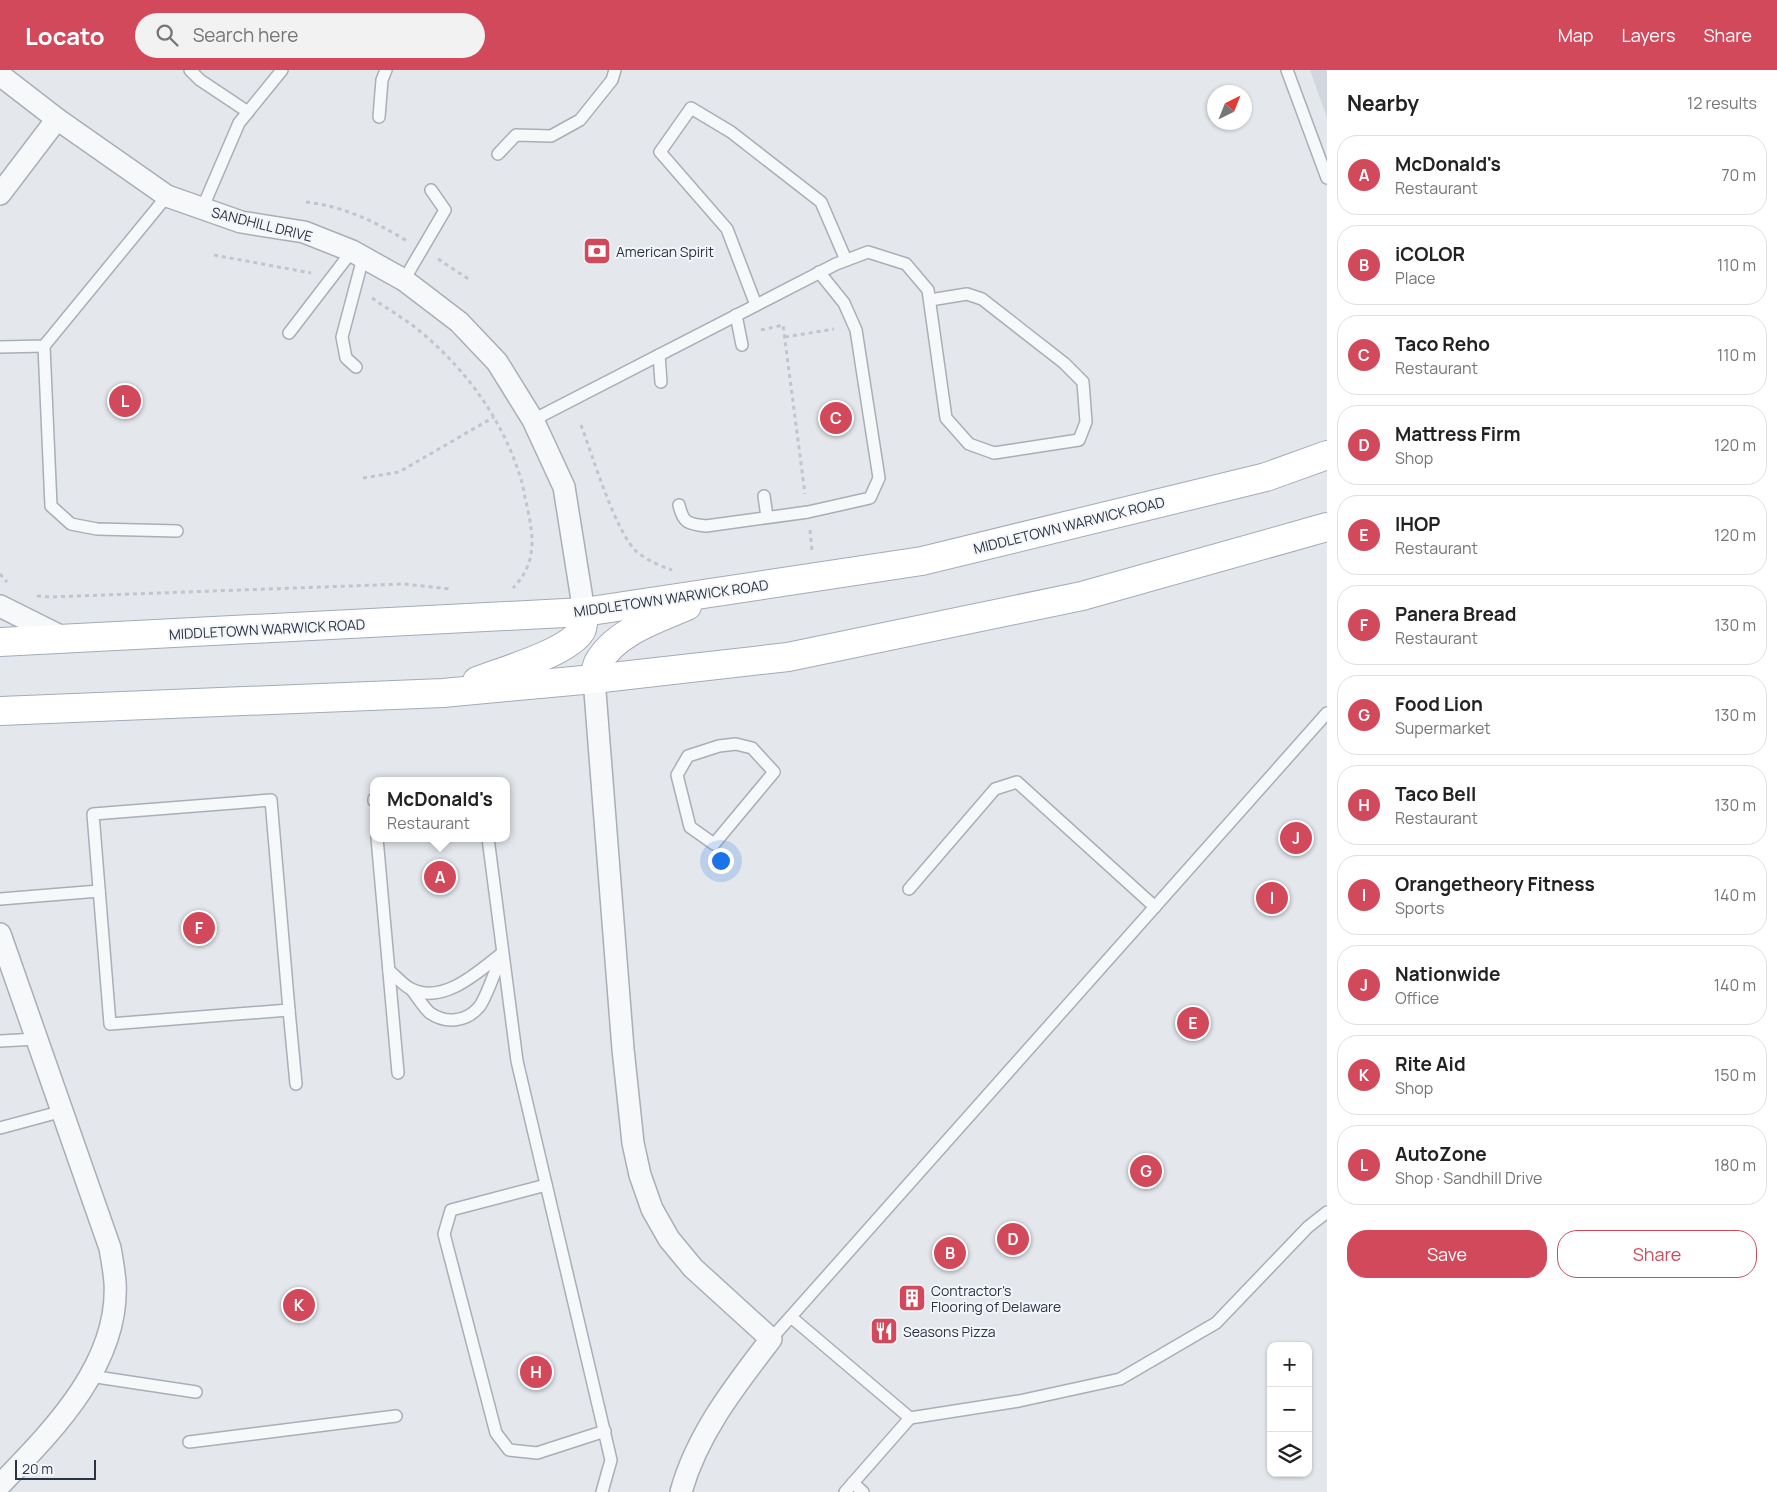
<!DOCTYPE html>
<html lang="en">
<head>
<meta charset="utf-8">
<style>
  body { margin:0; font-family:Manrope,sans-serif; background:#f2f2f2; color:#222 }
  .controls { position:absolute; right:15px; bottom:15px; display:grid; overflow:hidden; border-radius:10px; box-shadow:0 1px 4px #0004 }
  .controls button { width:45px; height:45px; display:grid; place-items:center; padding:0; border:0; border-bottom:1px solid #e0e0e0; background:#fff; color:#222; font:25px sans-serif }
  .compass { position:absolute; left:1207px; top:15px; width:45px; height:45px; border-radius:50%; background:#fff; box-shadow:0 1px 4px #0004; rotate:43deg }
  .scale { position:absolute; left:15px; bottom:12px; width:81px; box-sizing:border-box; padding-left:5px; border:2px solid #2b3445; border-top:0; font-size:14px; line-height:18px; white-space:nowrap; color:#2b3445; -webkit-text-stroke:4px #f4f6f9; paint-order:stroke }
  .you { position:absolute; left:720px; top:790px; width:18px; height:18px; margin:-12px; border:4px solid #fff; border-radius:50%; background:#1a73e8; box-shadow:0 0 0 8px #1a73e833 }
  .badge { display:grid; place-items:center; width:32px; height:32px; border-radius:50%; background:#d1495b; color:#fff; font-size:16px; font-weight:700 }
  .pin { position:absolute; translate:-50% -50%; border:2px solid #fff; box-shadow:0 1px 5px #0006 }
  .popup { position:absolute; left:370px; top:707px; width:140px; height:65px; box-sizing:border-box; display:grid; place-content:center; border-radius:10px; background:#fff; filter:drop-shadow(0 1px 4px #0005); font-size:16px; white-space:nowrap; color:#767676 }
  .popup b { font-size:19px; color:#222 }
  .popup::after { content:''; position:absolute; left:50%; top:100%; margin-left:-10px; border:10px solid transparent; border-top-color:#fff }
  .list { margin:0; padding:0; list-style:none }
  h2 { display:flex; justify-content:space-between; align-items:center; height:65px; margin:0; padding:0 20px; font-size:21px }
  h2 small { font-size:16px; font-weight:400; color:#767676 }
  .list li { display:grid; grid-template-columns:32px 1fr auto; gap:15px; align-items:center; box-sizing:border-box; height:80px; margin:0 10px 10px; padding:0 10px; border:1px solid #e0e0e0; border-radius:20px }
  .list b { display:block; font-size:19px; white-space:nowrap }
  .list p { margin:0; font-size:16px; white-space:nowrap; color:#767676 }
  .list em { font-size:16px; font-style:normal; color:#767676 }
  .actions { display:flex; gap:10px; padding:15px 20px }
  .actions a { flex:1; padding:11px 0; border:1px solid #d1495b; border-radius:20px; text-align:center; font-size:18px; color:#d1495b }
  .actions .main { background:#d1495b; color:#fff }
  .icon { flex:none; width:28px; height:28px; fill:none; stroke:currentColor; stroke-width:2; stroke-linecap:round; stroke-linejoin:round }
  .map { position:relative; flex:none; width:1327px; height:1422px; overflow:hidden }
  header { display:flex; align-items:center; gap:30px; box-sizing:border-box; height:70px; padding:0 25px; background:#d1495b; color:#fff }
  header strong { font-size:24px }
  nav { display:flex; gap:28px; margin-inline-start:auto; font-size:18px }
  .search { width:350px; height:45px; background:#f2f2f2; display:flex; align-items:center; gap:12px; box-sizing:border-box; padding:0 18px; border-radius:28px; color:#767676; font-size:19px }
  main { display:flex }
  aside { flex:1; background:#fff }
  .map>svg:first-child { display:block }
</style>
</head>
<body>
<header>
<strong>Locato</strong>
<div class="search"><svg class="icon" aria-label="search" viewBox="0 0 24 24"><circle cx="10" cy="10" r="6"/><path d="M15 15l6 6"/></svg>Search here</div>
<nav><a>Map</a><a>Layers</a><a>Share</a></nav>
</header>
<main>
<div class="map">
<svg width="1327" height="1422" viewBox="0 0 1327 1422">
  <rect width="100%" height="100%" fill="#e4e7ec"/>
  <polygon fill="#d2d6de" points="1310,0 1327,0 1327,48"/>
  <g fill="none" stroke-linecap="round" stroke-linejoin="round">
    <g stroke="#a9aeb7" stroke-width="14">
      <g id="lane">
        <polyline points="190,0 200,10 248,42"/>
        <polyline points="1287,0 1327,108"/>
        <polyline points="379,47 382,10 386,0"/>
        <polyline points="498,84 516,65 551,66 580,50 612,10 615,0"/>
        <polyline points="202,139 239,53 282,0"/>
        <polyline points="404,210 445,140 431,120"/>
        <polyline points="756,235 727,159 660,82 691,38 731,62 821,132 846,190"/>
        <polyline points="736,245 742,275"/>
        <polyline points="289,263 352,181"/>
        <polyline points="44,276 51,436 71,454 97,459 177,461"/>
        <polyline points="0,277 44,276 167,126"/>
        <polyline points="659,285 661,312"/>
        <polyline points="356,297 346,288 342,267 363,188"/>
        <polyline points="533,350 836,194 868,182 906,194 928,220 946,348 969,374 994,383 1079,370 1086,352 1083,312 1064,293 982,229 967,224 930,230"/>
        <polyline points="764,426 767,447"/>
        <path d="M679 435C683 453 688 454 706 456L808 442 870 428 879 408 856 260 844 233 819 202"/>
        <polygon points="736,674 752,678 774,702 714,774 690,757 677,705 688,686 719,676"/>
        <polyline points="374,729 374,731"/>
        <polygon points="271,730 289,940 110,954 93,744"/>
        <polyline points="377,768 398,1003"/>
        <polyline points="488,768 517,991 611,1390 602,1422"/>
        <polyline points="909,819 995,719 1017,712 1155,837"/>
        <polyline points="0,829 99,821"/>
        <path d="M389 901C396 906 403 915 411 919 443 935 478 902 501 884"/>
        <path d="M411 919C417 926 423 937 430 943 446 954 466 952 479 937 486 929 497 896 502 884"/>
        <polyline points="289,940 296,1014"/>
        <polyline points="0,971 37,969"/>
        <polyline points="0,1058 63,1041"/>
        <polyline points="546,1115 451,1140 444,1164 496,1363 509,1380 537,1383 605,1361"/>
        <polyline points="791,1247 910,1348"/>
        <polyline points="771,1269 1327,643"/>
        <polyline points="90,1306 196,1322"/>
        <polyline points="189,1372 396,1346"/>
        <polyline points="853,1413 863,1422"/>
        <polyline points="845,1422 910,1348 1019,1331 1120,1309 1216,1253 1308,1157 1327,1142"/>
      </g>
    </g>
    <g stroke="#a9aeb7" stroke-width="24">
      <g id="street">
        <polyline points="0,5 57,49 167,126 241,152 304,162 352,181 404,210 459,252 497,292 533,350 564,417 584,542"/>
        <polyline points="0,124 57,49"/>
        <polyline points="0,536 66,569"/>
        <path d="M594 609 623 979 633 1073 640 1105 652 1139 669 1169 693 1198 771 1269C735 1316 697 1364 681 1422"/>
        <path d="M0 864 110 1178C112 1189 114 1201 115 1212 120 1294 52 1361 0 1415"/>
      </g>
    </g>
    <g stroke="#a3abb8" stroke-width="30">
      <g id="primary">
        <polyline points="0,572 584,542 922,491 1266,407 1327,385"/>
        <path d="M594 609C595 604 596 598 598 593 615 562 657 549 687 536"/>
        <path d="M477 611C503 601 567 583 581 561 584 556 583 548 584 542"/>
        <polyline points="0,641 443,623 594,609 788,587 1082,526 1327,457"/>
      </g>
    </g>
    <g stroke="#c2c5cb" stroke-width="3" stroke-dasharray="4 4" stroke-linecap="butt">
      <path d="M306 132C345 137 372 150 407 171"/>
      <polyline points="214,185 311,203"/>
      <polyline points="438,189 470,210"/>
      <path d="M372 228C386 238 402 247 416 258 463 296 500 345 519 403 523 413 524 425 527 436 534 468 537 493 513 518"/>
      <polyline points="761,260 783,255 805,424"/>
      <polyline points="785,267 834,259"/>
      <path d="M581 355C592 384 616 464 637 482 647 490 660 496 672 500"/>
      <polyline points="363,408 399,402 494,347"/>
      <polyline points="810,460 812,481"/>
      <polyline points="0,504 7,512"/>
      <polyline points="37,526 50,527 404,514 450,519"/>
    </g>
    <use href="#lane" stroke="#f7f8fa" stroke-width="11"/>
    <use href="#street" stroke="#f7f8fa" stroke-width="21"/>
    <use href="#primary" stroke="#fff" stroke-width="28"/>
  </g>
  <defs>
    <g id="bank-square" transform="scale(1.4375)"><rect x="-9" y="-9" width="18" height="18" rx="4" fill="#d1495b" stroke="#f4f6f9"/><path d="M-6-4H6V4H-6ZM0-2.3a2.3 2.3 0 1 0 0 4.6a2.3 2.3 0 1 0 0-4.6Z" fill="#fff"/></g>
    <g id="building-square" transform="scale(1.4375)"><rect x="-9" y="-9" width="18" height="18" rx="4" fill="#d1495b" stroke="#f4f6f9"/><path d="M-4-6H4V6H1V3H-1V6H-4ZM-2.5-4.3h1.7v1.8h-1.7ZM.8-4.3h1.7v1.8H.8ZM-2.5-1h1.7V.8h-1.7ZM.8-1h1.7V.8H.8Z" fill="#fff"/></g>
    <g id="restaurant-square" transform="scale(1.4375)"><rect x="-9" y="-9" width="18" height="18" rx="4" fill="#d1495b" stroke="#f4f6f9"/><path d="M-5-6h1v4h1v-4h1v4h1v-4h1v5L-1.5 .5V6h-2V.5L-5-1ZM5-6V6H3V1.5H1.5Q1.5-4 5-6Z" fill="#fff"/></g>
  </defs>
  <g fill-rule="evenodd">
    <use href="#bank-square" x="597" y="181"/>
    <use href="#building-square" x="912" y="1228"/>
    <use href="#restaurant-square" x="884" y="1261"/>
  </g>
  <g text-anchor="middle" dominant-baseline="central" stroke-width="4" stroke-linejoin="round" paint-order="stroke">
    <g font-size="14" fill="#2b3445" stroke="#f4f6f9">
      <text transform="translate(262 154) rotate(14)">SANDHILL DRIVE</text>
      <text transform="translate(1069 455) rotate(-14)">MIDDLETOWN WARWICK ROAD</text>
      <text transform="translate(671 528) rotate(-8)">MIDDLETOWN WARWICK ROAD</text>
      <text transform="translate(267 559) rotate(-3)">MIDDLETOWN WARWICK ROAD</text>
    </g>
    <g font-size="14" fill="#2b3445" stroke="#f4f6f9" text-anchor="start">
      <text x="616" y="181">American Spirit</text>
      <text x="931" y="1220">Contractor's<tspan x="931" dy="16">Flooring of Delaware</tspan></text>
      <text x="903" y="1261">Seasons Pizza</text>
    </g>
  </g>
</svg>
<div class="controls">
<button>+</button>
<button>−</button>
<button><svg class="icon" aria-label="layers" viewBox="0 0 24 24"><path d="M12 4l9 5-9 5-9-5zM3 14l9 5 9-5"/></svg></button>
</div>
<svg class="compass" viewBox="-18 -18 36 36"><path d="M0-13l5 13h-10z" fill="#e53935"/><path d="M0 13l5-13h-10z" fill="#767676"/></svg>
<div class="scale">20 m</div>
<div class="you"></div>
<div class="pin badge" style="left:440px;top:807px">A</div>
<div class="popup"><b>McDonald's</b>Restaurant</div>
<div class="pin badge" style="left:950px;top:1183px">B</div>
<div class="pin badge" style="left:836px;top:348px">C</div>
<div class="pin badge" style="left:1013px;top:1169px">D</div>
<div class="pin badge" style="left:1193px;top:953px">E</div>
<div class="pin badge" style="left:199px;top:858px">F</div>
<div class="pin badge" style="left:1146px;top:1101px">G</div>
<div class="pin badge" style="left:536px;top:1302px">H</div>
<div class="pin badge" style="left:1272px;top:828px">I</div>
<div class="pin badge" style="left:1296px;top:768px">J</div>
<div class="pin badge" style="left:299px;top:1235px">K</div>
<div class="pin badge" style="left:125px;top:331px">L</div>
</div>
<aside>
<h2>Nearby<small>12 results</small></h2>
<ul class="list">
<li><span class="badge">A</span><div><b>McDonald's</b><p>Restaurant</p></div><em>70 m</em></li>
<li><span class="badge">B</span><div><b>iCOLOR</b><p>Place</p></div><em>110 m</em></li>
<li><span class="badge">C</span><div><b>Taco Reho</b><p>Restaurant</p></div><em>110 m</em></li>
<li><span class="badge">D</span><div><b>Mattress Firm</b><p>Shop</p></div><em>120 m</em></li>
<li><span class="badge">E</span><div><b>IHOP</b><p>Restaurant</p></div><em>120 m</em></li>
<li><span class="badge">F</span><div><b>Panera Bread</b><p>Restaurant</p></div><em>130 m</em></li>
<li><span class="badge">G</span><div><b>Food Lion</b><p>Supermarket</p></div><em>130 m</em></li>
<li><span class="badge">H</span><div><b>Taco Bell</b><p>Restaurant</p></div><em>130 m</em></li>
<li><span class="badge">I</span><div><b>Orangetheory Fitness</b><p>Sports</p></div><em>140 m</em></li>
<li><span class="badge">J</span><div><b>Nationwide</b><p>Office</p></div><em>140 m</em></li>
<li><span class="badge">K</span><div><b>Rite Aid</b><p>Shop</p></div><em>150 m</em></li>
<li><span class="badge">L</span><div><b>AutoZone</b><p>Shop · Sandhill Drive</p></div><em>180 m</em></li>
</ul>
<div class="actions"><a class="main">Save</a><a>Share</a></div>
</aside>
</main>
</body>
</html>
